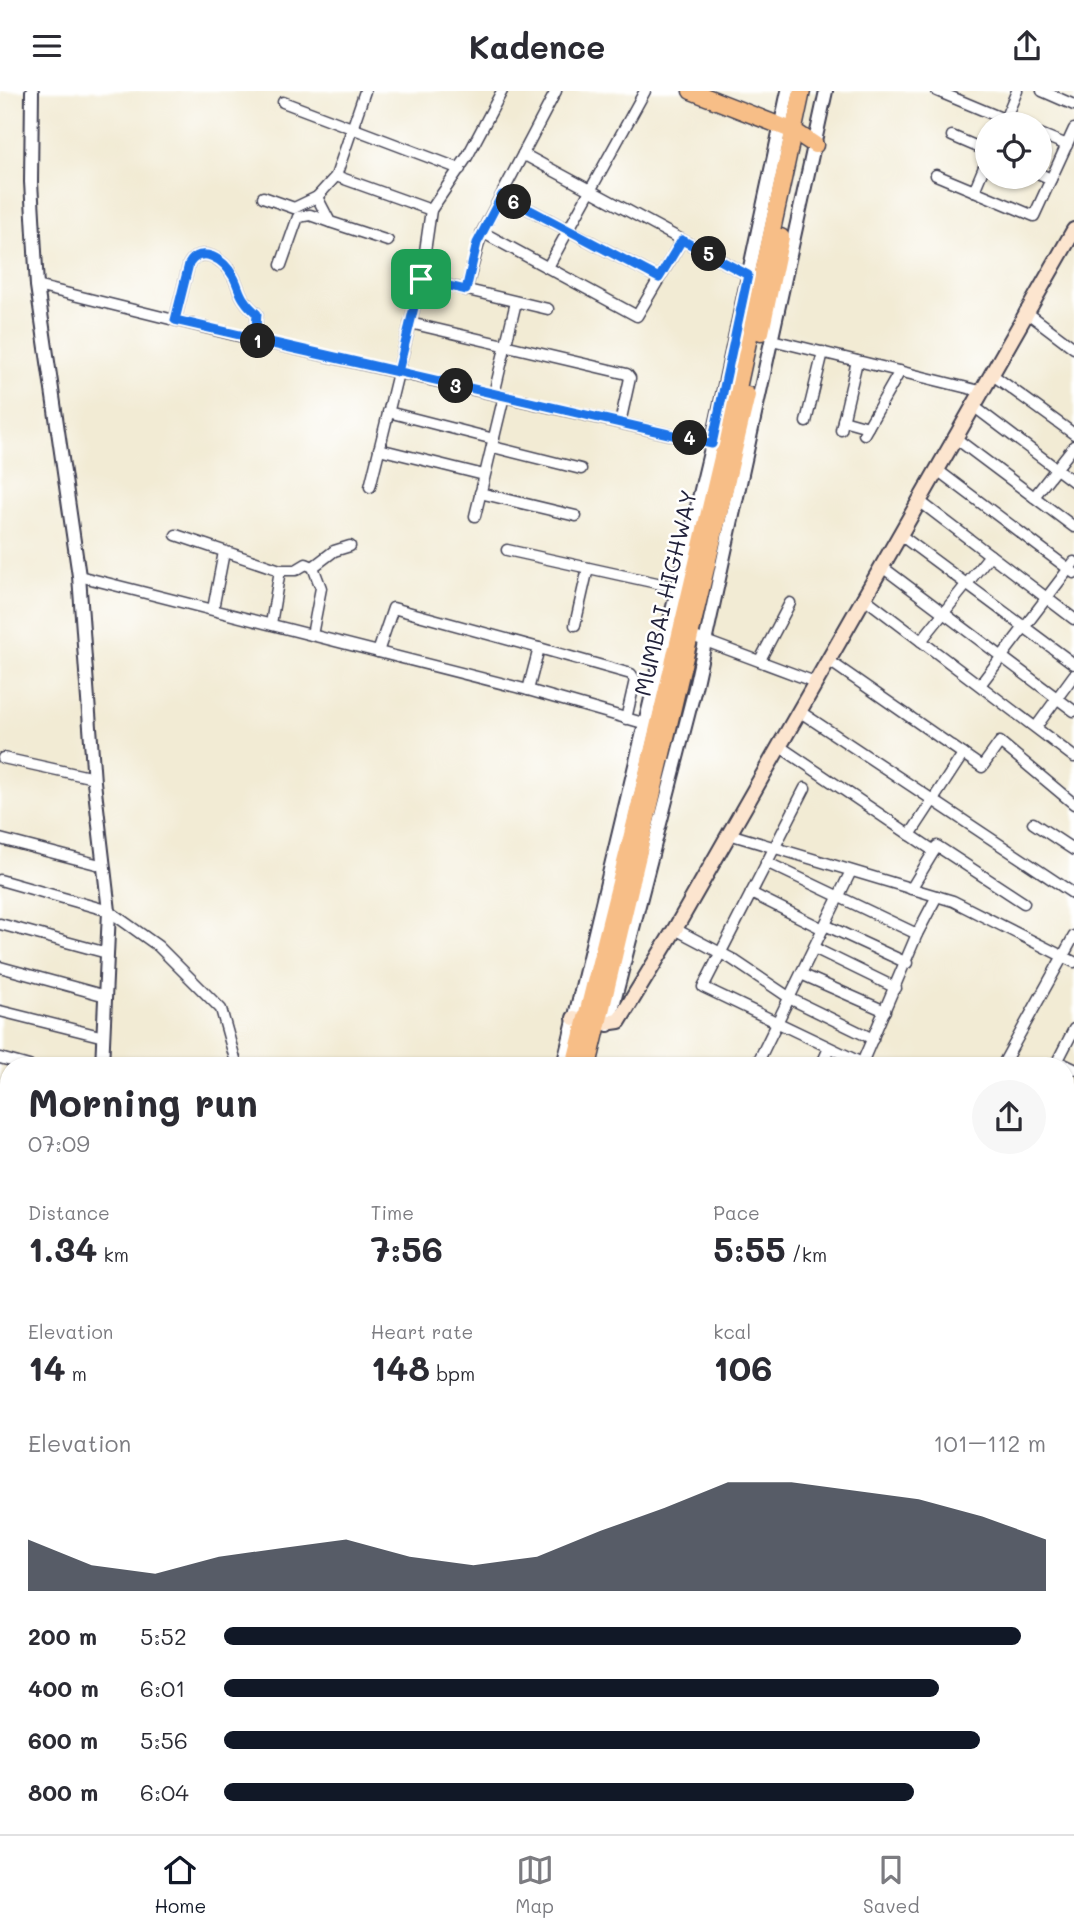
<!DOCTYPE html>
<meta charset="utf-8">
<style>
:root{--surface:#fff;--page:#f7f7f7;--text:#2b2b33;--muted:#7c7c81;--line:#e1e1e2;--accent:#111827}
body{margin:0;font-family:Mali,sans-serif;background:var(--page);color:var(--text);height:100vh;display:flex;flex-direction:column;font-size:26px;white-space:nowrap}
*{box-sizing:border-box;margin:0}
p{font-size:23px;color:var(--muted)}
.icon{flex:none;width:38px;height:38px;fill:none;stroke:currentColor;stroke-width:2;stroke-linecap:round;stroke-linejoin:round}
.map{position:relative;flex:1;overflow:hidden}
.panel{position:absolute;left:0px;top:966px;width:1074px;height:777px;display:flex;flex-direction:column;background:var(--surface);border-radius:28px 28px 0 0;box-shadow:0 2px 5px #0004}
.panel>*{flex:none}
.tools{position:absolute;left:975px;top:21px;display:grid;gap:14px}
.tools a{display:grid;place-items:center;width:77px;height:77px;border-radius:50%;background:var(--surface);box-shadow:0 2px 5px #0004;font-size:35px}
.pin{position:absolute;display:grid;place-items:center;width:60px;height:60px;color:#fff;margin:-30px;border-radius:14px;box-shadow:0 4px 10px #0006}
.km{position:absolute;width:35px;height:35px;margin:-18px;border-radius:50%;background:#222;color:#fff;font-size:19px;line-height:35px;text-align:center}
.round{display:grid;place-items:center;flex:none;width:74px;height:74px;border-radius:37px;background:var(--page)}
.headline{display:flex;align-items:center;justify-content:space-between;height:119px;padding:0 28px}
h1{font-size:38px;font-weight:700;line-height:52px}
.metrics{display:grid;grid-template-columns:repeat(3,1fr);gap:10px;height:119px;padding:7px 28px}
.metrics div{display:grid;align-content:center}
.metrics b{font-size:35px;font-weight:700}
.metrics small{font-size:19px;font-weight:400}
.metrics p{font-size:19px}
.chart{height:196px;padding:14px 28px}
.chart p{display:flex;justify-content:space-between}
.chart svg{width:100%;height:126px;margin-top:7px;fill:var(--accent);opacity:.7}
ul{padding:0 28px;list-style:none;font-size:23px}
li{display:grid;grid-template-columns:112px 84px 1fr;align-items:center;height:52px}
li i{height:18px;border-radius:9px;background:var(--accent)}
header{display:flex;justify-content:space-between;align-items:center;height:91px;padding:0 28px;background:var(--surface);font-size:32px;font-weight:700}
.tab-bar{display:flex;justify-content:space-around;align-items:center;height:98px;border-top:2px solid var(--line);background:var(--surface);font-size:19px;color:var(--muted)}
.tab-bar a{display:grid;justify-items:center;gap:4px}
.tab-bar .on{color:var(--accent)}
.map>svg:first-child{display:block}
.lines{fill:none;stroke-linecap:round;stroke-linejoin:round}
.minor-casing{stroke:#414052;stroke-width:13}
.tertiary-casing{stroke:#414052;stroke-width:16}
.secondary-casing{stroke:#414052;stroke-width:18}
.primary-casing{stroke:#414052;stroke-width:19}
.trunk-casing{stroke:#414052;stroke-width:19}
.minor{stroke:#fff;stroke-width:10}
.tertiary{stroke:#fff;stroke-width:12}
.secondary{stroke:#fce5cf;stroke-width:14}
.primary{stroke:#f7be87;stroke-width:16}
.trunk{stroke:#f7be87;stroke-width:16}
.route-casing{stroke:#fff;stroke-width:14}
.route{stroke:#1a73e8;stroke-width:9}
.labels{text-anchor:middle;stroke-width:5;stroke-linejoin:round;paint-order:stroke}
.street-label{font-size:23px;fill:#22223b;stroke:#fff}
</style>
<header><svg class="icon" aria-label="menu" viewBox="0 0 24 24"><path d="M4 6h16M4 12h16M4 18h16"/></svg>Kadence<svg class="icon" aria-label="share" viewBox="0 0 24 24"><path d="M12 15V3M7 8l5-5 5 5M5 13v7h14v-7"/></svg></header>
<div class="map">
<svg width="1074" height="1743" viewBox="0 0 1074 1743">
<rect width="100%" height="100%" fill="#fff"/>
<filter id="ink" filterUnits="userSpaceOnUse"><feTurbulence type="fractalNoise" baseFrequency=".0143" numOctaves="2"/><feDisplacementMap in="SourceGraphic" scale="14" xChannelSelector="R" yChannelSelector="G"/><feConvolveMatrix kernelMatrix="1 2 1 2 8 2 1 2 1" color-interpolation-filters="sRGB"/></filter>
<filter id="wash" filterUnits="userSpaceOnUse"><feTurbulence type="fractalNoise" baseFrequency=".00686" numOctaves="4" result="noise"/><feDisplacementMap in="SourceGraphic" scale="28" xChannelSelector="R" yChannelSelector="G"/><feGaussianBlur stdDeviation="1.57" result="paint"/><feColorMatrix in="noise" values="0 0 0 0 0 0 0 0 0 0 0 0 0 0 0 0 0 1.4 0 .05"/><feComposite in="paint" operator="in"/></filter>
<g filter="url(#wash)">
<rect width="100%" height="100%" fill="#f2ebd4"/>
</g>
<g filter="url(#ink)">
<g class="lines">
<defs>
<g id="minor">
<path d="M937 0 1016 33"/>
<path d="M1042 0 1074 14"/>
<path d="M283 11 460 78"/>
<path d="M1003 33 1017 0"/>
<path d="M1040 43 1067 54"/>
<path d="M952 45 987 60"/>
<path d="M1040 83 1051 88"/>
<path d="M936 84 1034 125 1074 38"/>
<path d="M336 85 365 0"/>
<path d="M974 100 987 69"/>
<path d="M502 104 659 187"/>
<path d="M263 106 294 117 317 106"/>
<path d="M482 141 637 225 682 149 523 63"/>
<path d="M682 149 748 184"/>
<path d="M388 150 330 131 317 106 336 85 431 119"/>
<path d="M281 174 298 126 310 124 330 131"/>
<path d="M548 176 645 0"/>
<path d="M421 188 548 218"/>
<path d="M37 195 255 249 716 354"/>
<path d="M466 199 482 141 556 0"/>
<path d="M1025 220 1074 257"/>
<path d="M175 229 189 173C201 153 224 169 233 185 238 193 239 203 245 210 248 215 253 219 257 223L255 249"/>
<path d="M410 232 627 283 630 287 620 332"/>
<path d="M772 249 980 300"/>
<path d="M990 282 1074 343"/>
<path d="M494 303 516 211"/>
<path d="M972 314 1074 391"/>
<path d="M388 321 494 348"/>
<path d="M843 329 868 336"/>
<path d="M806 331 823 261"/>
<path d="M841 339 857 270"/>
<path d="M864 343 900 280"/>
<path d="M954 346 1074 436"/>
<path d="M493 356 581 378"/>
<path d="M379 358 484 384"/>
<path d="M936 378 1074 482"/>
<path d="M370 396 421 188 431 119 467 66 502 0"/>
<path d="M480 402 576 425"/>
<path d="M1034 406 1074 355"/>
<path d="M918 409 1074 528"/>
<path d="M475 425 504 305"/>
<path d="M899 443 1074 573"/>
<path d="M176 444 280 479H296L306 473 313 476"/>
<path d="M507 459 684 498"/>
<path d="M881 475 1074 620"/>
<path d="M79 485 528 599 650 634"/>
<path d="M863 506 1074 666"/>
<path d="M213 518 224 461"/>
<path d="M271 533 280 479"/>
<path d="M575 534 588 477"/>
<path d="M312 544 321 497 313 476 334 460 350 455"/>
<path d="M692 545 815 591"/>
<path d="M921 550 990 464"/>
<path d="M378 561 393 517 539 557"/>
<path d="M760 569 790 512"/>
<path d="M828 569 982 676 1000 651 1074 713"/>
<path d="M980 594 1074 471"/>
<path d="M528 599 539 557 631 583 635 589 626 628"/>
<path d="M799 620 1074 803"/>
<path d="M1036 636 1074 584"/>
<path d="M779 655 934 760"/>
<path d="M3 667 94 687"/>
<path d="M805 697 703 896 862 972 917 843 937 805"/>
<path d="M1033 732 1074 759"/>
<path d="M729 743 953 810 1074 871"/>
<path d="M910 744 963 663"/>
<path d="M0 748 104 775"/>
<path d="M766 771 917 843"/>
<path d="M0 789 109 820 158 855 221 918 237 975"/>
<path d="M911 798 937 755 1024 812"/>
<path d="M751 802 823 838"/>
<path d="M0 833 107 862"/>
<path d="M825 834 907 872"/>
<path d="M675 838 732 868 793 909 873 948"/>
<path d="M814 857 896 897"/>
<path d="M0 876 106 905"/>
<path d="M801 883 885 920"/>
<path d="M0 920 104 946"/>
<path d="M0 967 29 975"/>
<path d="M1057 970 1074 978"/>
<path d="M103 971 125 975"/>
<path d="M756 975 851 780"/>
<path d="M821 975 829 957"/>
<path d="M1002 975 1074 845"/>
<path d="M1055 975 1074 938"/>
<path d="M1066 1001 1074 1006"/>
<path d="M1066 1031 1074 1036"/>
<path d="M1066 1059 1074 1063"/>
<path d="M1066 1086 1074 1090"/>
<path d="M0 1108 7 1077"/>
<path d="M1066 1128 1074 1132"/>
<path d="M0 1186 9 1188"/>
<path d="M1066 1215 1074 1202"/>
<path d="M0 1226 9 1229"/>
<path d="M1066 1245 1074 1249"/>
<path d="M1066 1272 1074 1258"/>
<path d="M0 1331 9 1333"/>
<path d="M0 1347 9 1348"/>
<path d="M1066 1379 1074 1383"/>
<path d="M1066 1415 1074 1420"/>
<path d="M1066 1442 1074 1428"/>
<path d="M0 1451 9 1452"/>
<path d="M0 1489 9 1490"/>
<path d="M1066 1497 1074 1482"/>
<path d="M0 1523 9 1524"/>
<path d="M1066 1526 1074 1531"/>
<path d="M0 1557 9 1559"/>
<path d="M0 1592 9 1593"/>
<path d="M0 1628 9 1629"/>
<path d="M0 1662 9 1664"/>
<path d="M0 1697 9 1698"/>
<path d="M1066 1711 1074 1716"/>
<path d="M627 1734 651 1743"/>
<path d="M967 1734 981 1743"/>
<path d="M1027 1734 1042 1743"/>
<path d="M88 1743 89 1734"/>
<path d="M578 1743 580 1734"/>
<path d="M707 1743 712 1734"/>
<path d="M751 1743 756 1734"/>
<path d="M788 1743 793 1734"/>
<path d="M820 1743 825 1734"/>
<path d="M860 1743 865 1734"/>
<path d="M893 1743 898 1734"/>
<path d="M925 1743 931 1734"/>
</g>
<g id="tertiary">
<path d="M32 0 31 91 37 195 79 485 94 691 109 820 102 975"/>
<path d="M608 934 695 597 826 0"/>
<path d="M563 975 712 353 788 0"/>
<path d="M0 1411 9 1377"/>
</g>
<path id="secondary" d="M574 927 598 933 619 930 675 838 1074 139"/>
<path id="primary" d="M691 0 794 40 815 54"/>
<g id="trunk">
<path d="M761 241 781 146"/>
<path d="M574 975 641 708 734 316 802 0"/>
<path d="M588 975 747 304"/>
<path d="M471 1743V1734"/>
<path d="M485 1743V1734"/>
</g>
</defs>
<!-- minor casing -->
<use href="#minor" class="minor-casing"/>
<!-- tertiary casing -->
<use href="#tertiary" class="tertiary-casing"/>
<!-- secondary casing -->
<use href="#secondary" class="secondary-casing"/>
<!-- primary casing -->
<use href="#primary" class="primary-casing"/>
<!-- trunk casing -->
<use href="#trunk" class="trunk-casing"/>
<!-- minor -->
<use href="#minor" class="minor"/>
<!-- tertiary -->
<use href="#tertiary" class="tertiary"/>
<!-- secondary -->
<use href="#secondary" class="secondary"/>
<!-- primary -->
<use href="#primary" class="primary"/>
<!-- trunk -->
<use href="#trunk" class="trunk"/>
</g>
</g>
<g class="lines" filter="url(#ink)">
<defs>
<path id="route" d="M421 188 398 281 255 249 257 223C253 219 248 215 245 210 239 203 238 193 233 185 224 169 201 153 189 173L175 229 712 353 748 184 682 149 659 187 502 104 477 152 466 199 421 188"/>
</defs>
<!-- route casing -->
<use href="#route" class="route-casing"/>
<!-- route -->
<use href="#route" class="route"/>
</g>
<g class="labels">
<!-- street labels -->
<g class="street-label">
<text transform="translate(666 502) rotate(-77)" y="8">MUMBAI HIGHWAY</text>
</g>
</g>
</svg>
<div class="tools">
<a><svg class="icon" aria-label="locate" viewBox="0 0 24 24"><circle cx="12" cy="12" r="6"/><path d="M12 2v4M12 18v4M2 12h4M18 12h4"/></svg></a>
</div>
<div class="pin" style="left:421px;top:188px;background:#1e9e55"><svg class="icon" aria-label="arrive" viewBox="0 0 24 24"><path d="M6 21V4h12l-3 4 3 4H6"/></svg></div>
<b class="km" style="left:258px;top:250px">1</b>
<b class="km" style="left:456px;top:295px">3</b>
<b class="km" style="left:690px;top:347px">4</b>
<b class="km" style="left:709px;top:163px">5</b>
<b class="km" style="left:514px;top:111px">6</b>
<section class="panel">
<div class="headline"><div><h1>Morning run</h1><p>07:09</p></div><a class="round"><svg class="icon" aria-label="share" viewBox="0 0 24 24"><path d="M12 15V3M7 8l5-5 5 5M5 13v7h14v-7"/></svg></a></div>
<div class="metrics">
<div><p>Distance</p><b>1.34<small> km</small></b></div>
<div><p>Time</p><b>7:56</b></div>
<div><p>Pace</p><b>5:55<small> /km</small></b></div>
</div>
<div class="metrics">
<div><p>Elevation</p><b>14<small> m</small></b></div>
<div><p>Heart rate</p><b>148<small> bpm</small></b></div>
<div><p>kcal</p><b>106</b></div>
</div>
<div class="chart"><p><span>Elevation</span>101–112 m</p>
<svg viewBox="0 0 160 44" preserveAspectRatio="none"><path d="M0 44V26L10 35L20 38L30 32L40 29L50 26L60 32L70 35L80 32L90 23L100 15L110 6L120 6L130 9L140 12L150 18L160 26V44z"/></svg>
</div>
<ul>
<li><b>200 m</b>5:52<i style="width:97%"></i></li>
<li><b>400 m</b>6:01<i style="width:87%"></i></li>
<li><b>600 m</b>5:56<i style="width:92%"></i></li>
<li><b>800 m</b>6:04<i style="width:84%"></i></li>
</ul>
</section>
</div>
<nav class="tab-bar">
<a class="on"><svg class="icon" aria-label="home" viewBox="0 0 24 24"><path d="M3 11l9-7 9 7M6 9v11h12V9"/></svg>Home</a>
<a><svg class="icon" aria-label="map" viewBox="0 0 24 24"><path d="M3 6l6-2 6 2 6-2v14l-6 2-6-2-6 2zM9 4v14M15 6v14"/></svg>Map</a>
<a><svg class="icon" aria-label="saved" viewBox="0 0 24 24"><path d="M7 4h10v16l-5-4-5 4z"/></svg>Saved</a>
</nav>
